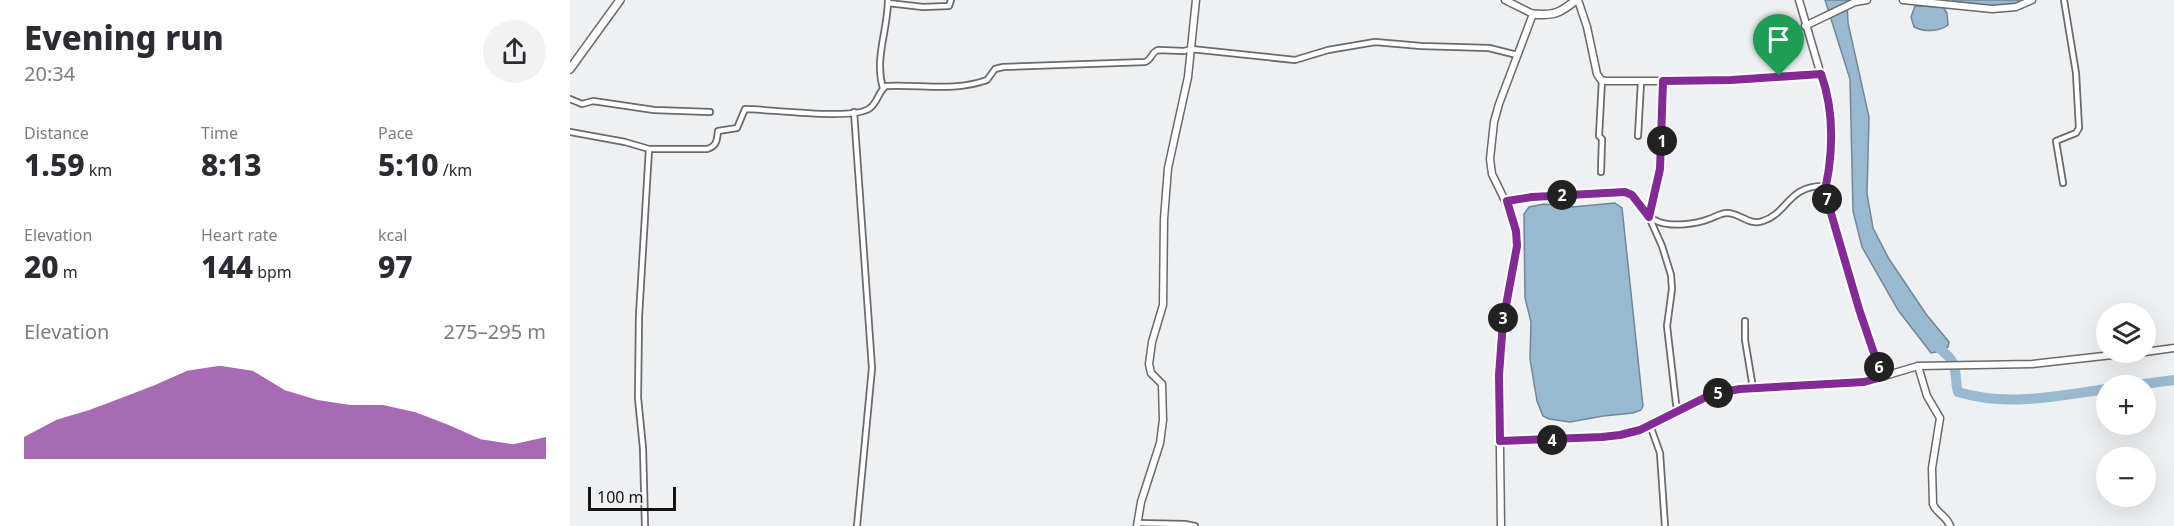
<!DOCTYPE html>
<meta charset="utf-8">
<style>
:root{--surface:#fff;--page:#f2f2f3;--text:#2b2b33;--muted:#7c7c81;--accent:#842a96}
body{margin:0;font-family:"Noto Sans",sans-serif;background:var(--page);color:var(--text);height:100vh;display:flex;flex-direction:column;font-size:22px;white-space:nowrap}
*{box-sizing:border-box;margin:0}
p{font-size:20px;color:var(--muted)}
.icon{flex:none;width:33px;height:33px;fill:none;stroke:currentColor;stroke-width:2;stroke-linecap:round;stroke-linejoin:round}
.map{position:relative;flex:1;overflow:hidden}
.side{display:flex;flex-direction:column;background:var(--surface);width:570px}
.side>*{flex:none}
.controls{position:absolute;left:1526px;top:303px;display:grid;gap:12px}
.controls a{display:grid;place-items:center;width:60px;height:60px;border-radius:50%;background:var(--surface);box-shadow:0 6px 24px #0002;font-size:30px}
.scale{position:absolute;left:18px;bottom:15px;width:88px;box-sizing:border-box;padding-left:6px;border:3px solid #131314;border-top:0;font-size:16px;line-height:21px;white-space:nowrap;color:#131314;-webkit-text-stroke:4px #eef0f2;paint-order:stroke}
.pin{position:absolute;display:grid;place-items:center;width:51px;height:51px;color:#fff;margin:-62px -26px;border-radius:50% 50% 50% 0;rotate:-45deg;box-shadow:0 0 6px #0007}
.pin .icon{rotate:45deg}
.km{position:absolute;width:30px;height:30px;margin:-15px;border-radius:50%;background:#222;color:#fff;font-size:16px;line-height:30px;text-align:center}
.round{display:grid;place-items:center;flex:none;width:63px;height:63px;border-radius:32px;background:var(--page)}
.headline{display:flex;align-items:center;justify-content:space-between;height:102px;padding:0 24px}
h1{font-size:33px;font-weight:800;line-height:45px}
.metrics{display:grid;grid-template-columns:repeat(3,1fr);gap:9px;height:102px;padding:6px 24px}
.metrics div{display:grid;align-content:center}
.metrics b{font-size:30px;font-weight:800}
.metrics small{font-size:16px;font-weight:400}
.metrics p{font-size:16px}
.chart{height:168px;padding:12px 24px}
.chart p{display:flex;justify-content:space-between}
.chart svg{width:100%;height:108px;margin-top:6px;fill:var(--accent);opacity:.7}
main{display:flex;flex:1;min-height:0}
.map>svg:first-child{display:block}
.water{fill:#99b9d1;stroke:#718798;stroke-width:1.5}
.lines{fill:none;stroke-linecap:round;stroke-linejoin:round}
.river{stroke:#99b9d1;stroke-width:10}
.minor-casing{stroke:#686a6b;stroke-width:8}
.tertiary-casing{stroke:#686a6b;stroke-width:9}
.secondary-casing{stroke:#686a6b;stroke-width:10}
.minor{stroke:#fff;stroke-width:4.5}
.tertiary{stroke:#fff;stroke-width:6}
.secondary{stroke:#fff;stroke-width:7}
.route-casing{stroke:#fff;stroke-width:12}
.route{stroke:#842a96;stroke-width:8}
</style>
<main>
<section class="side">
<div class="headline"><div><h1>Evening run</h1><p>20:34</p></div><a class="round"><svg class="icon" aria-label="share" viewBox="0 0 24 24"><path d="M12 15V3M7 8l5-5 5 5M5 13v7h14v-7"/></svg></a></div>
<div class="metrics">
<div><p>Distance</p><b>1.59<small> km</small></b></div>
<div><p>Time</p><b>8:13</b></div>
<div><p>Pace</p><b>5:10<small> /km</small></b></div>
</div>
<div class="metrics">
<div><p>Elevation</p><b>20<small> m</small></b></div>
<div><p>Heart rate</p><b>144<small> bpm</small></b></div>
<div><p>kcal</p><b>97</b></div>
</div>
<div class="chart"><p><span>Elevation</span>275–295 m</p>
<svg viewBox="0 0 160 44" preserveAspectRatio="none"><path d="M0 44V35L10 28L20 24L30 19L40 14L50 8L60 6L70 8L80 16L90 20L100 22L110 22L120 25L130 30L140 36L150 38L160 35V44z"/></svg>
</div>
</section>
<div class="map">
<svg width="1604" height="526" viewBox="0 0 1604 526">
<rect width="100%" height="100%" fill="#eef0f2"/>
<!-- water -->
<g class="water">
<path d="M1255 0H1277L1278 23 1299 117 1297 194 1303 228 1319 259 1356 314 1379 342 1378 347 1371 351 1361 353 1328 310 1292 247 1283 211 1280 79Z"/>
<path d="M1383 0H1449V1L1445 6H1420L1384 3Z"/>
<path d="M1345 6 1373 7 1377 13 1378 25C1369 32 1354 32 1344 27L1341 17Z"/>
<path d="M1045 203 1052 208 1073 406 1071 410 1063 413 1033 416 1000 422 979 419 973 416 967 401 960 359 961 322 955 298 954 214 959 207 974 204 1002 207Z"/>
</g>
<g class="lines">
<!-- river -->
<g class="river">
<path d="M1363 341C1369 350 1380 355 1383 363 1387 371 1385 383 1388 392 1437 407 1487 396 1536 389"/>
<path d="M1559 386 1604 380"/>
</g>
<defs>
<g id="minor">
<path d="M318 3 353 7 379 6 381 0"/>
<path d="M1093 81 1090 169 1079 217 1092 246 1101 275 1102 289 1097 326 1107 412"/>
<path d="M313 88C304 58 318 30 318 0"/>
<path d="M0 99 12 104 23 101 84 110 140 112"/>
<path d="M284 112 302 368 287 526"/>
<path d="M0 132 55 142 79 149H137C147 146 147 140 148 131L167 128 175 109C199 109 284 121 300 108 308 102 308 92 316 86 350 84 384 92 417 80L425 69 433 67 575 62C582 60 581 52 588 50L614 51 621 49 725 60 758 50 805 42 851 46 919 48 947 55"/>
<path d="M1068 136 1071 82"/>
<path d="M1031 172 1032 139 1029 136 1032 80"/>
<path d="M1493 183 1486 141 1506 133 1509 128 1506 73 1494 0"/>
<path d="M937 201 962 197 1055 192C1071 196 1073 217 1089 222 1103 227 1126 224 1139 219 1145 217 1151 213 1157 213 1170 213 1179 226 1193 221 1218 213 1218 185 1255 186"/>
<path d="M1175 321V340L1183 388"/>
<path d="M1080 425 1090 453 1095 526"/>
<path d="M567 523 615 524 625 526"/>
<path d="M75 526 73 448 68 398 69 316 79 149"/>
</g>
<g id="tertiary">
<path d="M1008 0 1017 27 1027 74 1031 80 1036 81H1134L1251 74"/>
<path d="M1229 0 1260 106 1261 140 1259 169 1255 190 1256 197 1289 309 1312 377"/>
<path d="M1333 0 1422 9 1446 7 1462 0"/>
<path d="M1235 26 1285 2 1297 0"/>
<path d="M1575 352 1604 348"/>
<path d="M1348 366 1357 396 1370 418 1362 468 1363 504C1366 513 1377 516 1380 526"/>
<path d="M930 441 1032 437 1050 435 1070 431 1142 394 1170 389 1294 382 1348 366 1462 364 1569 352"/>
<path d="M567 526 571 502 590 443 593 420 592 384 581 373 579 364 582 342 593 305 594 219 598 168 618 77 626 0"/>
<path d="M931 526 929 375 933 322 947 246 943 217 922 174 920 159 924 122 929 104 963 14 935 0"/>
</g>
<g id="secondary">
<path d="M963 14C984 16 990 13 1006 0"/>
<path d="M0 69 50 0"/>
</g>
</defs>
<!-- minor casing -->
<use href="#minor" class="minor-casing"/>
<!-- tertiary casing -->
<use href="#tertiary" class="tertiary-casing"/>
<!-- secondary casing -->
<use href="#secondary" class="secondary-casing"/>
<!-- minor -->
<use href="#minor" class="minor"/>
<!-- tertiary -->
<use href="#tertiary" class="tertiary"/>
<!-- secondary -->
<use href="#secondary" class="secondary"/>
</g>
<g class="lines">
<defs>
<path id="route" d="M1251 74C1262 104 1263 137 1259 168 1258 178 1254 187 1256 196L1289 309 1312 377 1294 382 1170 389 1142 394 1070 430 1050 435 1032 437 930 441 929 375 933 322 947 246 946 231 937 201 962 197 1055 192 1062 195 1079 217 1090 169 1093 81 1161 80Z"/>
</defs>
<!-- route casing -->
<use href="#route" class="route-casing"/>
<!-- route -->
<use href="#route" class="route"/>
</g>
</svg>
<div class="controls">
<a><svg class="icon" aria-label="layers" viewBox="0 0 24 24"><path d="M12 4l9 5-9 5-9-5zM3 14l9 5 9-5"/></svg></a>
<a>+</a>
<a>−</a>
</div>
<div class="scale">100 m</div>
<div class="pin" style="left:1209px;top:76px;background:#1e9e55"><svg class="icon" aria-label="arrive" viewBox="0 0 24 24"><path d="M6 21V4h12l-3 4 3 4H6"/></svg></div>
<b class="km" style="left:1092px;top:141px">1</b>
<b class="km" style="left:992px;top:195px">2</b>
<b class="km" style="left:933px;top:318px">3</b>
<b class="km" style="left:982px;top:440px">4</b>
<b class="km" style="left:1148px;top:393px">5</b>
<b class="km" style="left:1309px;top:367px">6</b>
<b class="km" style="left:1257px;top:199px">7</b>
</div>
</main>
